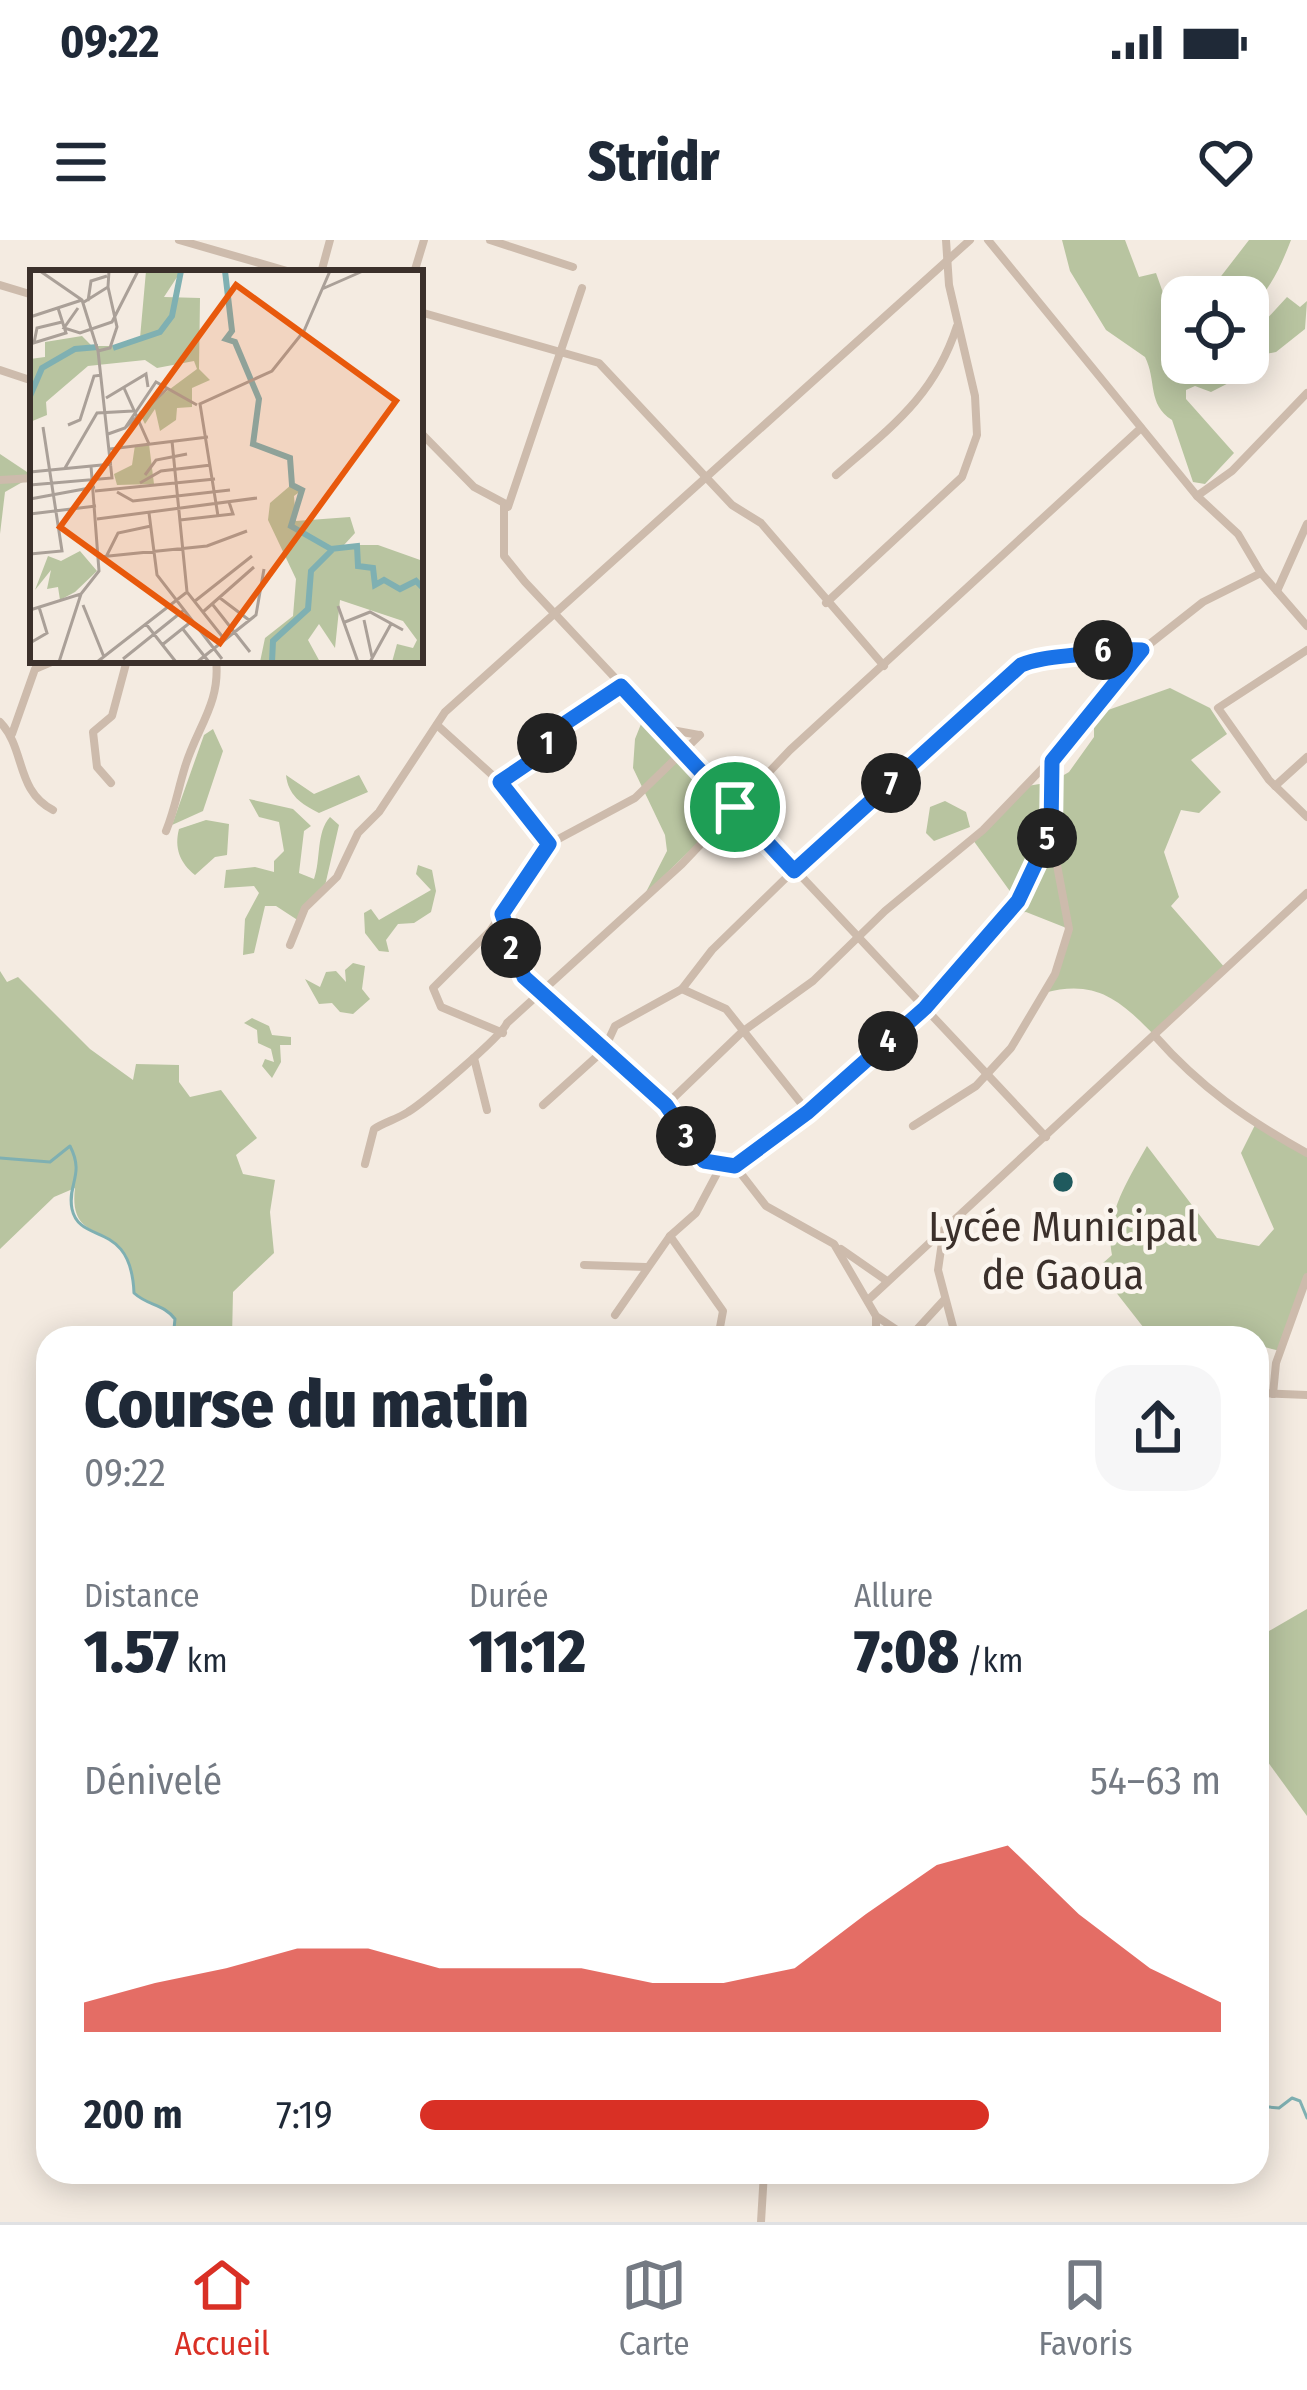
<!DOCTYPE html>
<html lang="fr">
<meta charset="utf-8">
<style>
:root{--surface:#fff;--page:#f6f6f7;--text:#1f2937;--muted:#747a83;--line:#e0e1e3;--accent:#d93025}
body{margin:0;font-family:"Fira Sans Condensed",sans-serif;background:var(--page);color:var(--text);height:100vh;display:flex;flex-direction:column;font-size:45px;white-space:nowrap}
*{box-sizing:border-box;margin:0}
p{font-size:39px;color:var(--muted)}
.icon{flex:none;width:66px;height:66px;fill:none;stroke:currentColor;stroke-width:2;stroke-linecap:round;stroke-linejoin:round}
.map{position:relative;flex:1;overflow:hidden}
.drawer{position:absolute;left:36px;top:1086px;width:1233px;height:858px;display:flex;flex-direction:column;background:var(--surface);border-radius:36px;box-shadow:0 6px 30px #0003}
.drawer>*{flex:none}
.controls{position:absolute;left:1161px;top:36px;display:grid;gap:24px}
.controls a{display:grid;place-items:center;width:108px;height:108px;border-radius:24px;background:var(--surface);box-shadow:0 6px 30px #0003;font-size:60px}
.pin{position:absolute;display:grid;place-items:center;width:102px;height:102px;color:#fff;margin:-51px;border:6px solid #fff;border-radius:50%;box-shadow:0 3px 12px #0007}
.km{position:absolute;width:60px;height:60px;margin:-30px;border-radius:50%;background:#222;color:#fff;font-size:33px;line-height:60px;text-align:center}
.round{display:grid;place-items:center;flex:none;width:126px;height:126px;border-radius:36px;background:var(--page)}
.overview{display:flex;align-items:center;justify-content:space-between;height:204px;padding:0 48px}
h1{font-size:66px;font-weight:800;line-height:90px}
.metrics{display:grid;grid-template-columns:repeat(3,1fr);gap:18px;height:204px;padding:12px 48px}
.metrics div{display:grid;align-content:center}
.metrics b{font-size:60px;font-weight:800}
.metrics small{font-size:33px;font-weight:400}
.metrics p{font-size:33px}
.chart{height:336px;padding:24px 48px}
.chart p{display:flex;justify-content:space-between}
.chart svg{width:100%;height:216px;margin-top:12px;fill:var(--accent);opacity:.7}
ul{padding:0 48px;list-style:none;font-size:39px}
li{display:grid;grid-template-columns:192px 144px 1fr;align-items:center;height:90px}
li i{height:30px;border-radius:15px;background:var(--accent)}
.status{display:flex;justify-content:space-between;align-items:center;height:84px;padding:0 60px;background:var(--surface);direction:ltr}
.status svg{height:33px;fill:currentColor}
header{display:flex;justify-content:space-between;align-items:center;height:156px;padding:0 48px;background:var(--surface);font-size:54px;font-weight:800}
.tabs{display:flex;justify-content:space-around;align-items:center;height:168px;border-top:3px solid var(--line);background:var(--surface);font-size:33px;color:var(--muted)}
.tabs a{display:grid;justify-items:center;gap:6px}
.tabs .selected{color:var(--accent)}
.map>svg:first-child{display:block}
.green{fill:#b8c4a0}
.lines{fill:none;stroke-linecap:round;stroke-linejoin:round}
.stream{stroke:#7fb0b2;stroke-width:3}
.minor{stroke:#cdbbac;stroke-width:8}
.route-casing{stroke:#fff;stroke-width:24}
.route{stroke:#1a73e8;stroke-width:15}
.poi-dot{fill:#1f5a5e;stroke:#fbf5ee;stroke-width:4.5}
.labels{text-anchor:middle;stroke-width:9;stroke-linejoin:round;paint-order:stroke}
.poi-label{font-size:42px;fill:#3b302b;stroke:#fbf5ee}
.inset-river{fill:none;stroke:#7fb0b2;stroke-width:6}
.inset-road{fill:none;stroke:#aaa098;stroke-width:3}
.view{fill:#e8590c;fill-opacity:0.15;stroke:#e8590c;stroke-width:6}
.inset-edge{fill:none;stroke:#3b302b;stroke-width:6}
</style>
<div class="status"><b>09:22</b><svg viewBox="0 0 49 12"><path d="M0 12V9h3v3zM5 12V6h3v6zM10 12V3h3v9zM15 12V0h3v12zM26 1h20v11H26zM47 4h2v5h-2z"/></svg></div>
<header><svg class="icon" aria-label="menu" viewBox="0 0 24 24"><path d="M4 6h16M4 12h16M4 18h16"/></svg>Stridr<svg class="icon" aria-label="heart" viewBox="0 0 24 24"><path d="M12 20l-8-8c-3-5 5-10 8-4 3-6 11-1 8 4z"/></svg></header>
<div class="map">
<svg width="1307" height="1982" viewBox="0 0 1307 1982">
<rect width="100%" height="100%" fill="#f4ebe1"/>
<!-- green -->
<g class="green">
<path d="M1062 0H1125L1139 37 1156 33 1171 75 1182 70V123H1248L1251 96 1287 57 1300 67 1307 61 1305 89 1276 112 1250 117 1256 129 1211 152 1195 146 1186 150V159L1234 213 1205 244 1193 242 1172 180C1147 164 1157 141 1145 117L1106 90 1070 31Z"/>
<path d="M1249 0H1291C1280 28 1271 49 1248 70V57H1205Z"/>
<path d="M0 214 33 236 5 252 0 294Z"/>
<path d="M1170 448 1210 468 1227 494 1191 520 1221 552 1199 573 1181 570 1164 612 1179 657 1171 666 1226 729 1155 796C1120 760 1096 739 1044 753L1069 689 1026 672 1007 674 1017 661 973 600 1027 546 1052 542 1069 532 1094 497V475Z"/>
<path d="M647 469 735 567 645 654 667 611 665 595 633 528 635 499Z"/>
<path d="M213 489 223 511 203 571 172 585 204 495Z"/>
<path d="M286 535 314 554 359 535 368 552 319 573C301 564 288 555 286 535Z"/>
<path d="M249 559 293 569 311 586 304 591 299 633 314 639C321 620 316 592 330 577L339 585 324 650 299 681 276 666H265L254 713 243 715 245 679 259 653 254 646 224 648 226 630 255 627 274 632V621L284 611 279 582 259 577Z"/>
<path d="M945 561 966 572 970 587 934 601 926 593 930 567Z"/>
<path d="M206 580 229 584 227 615 215 617 195 635C180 623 174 608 179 589Z"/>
<path d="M418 625 432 630 436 651 431 672 414 683 398 684 386 700 389 712 379 711 365 693 364 673 371 669 379 680 431 650 416 634Z"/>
<path d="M353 723 365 726 362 749 370 759 353 774 340 772 332 763 319 764 305 739 320 747 326 732 336 731 346 742 345 730Z"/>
<path d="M0 731 7 742 18 737 90 809 133 840 136 824 179 825V842L190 857 221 850 257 898 236 915 243 934 275 940 270 972 274 1013 233 1052 232 1098H173L175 1079C164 1064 148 1066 134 1053 130 970 67 1014 75 948L54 957 0 1009Z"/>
<path d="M252 778 269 786 272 795 291 797V805H280L281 822 272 838 262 826 265 819 274 822 271 809 258 803 257 790 244 783Z"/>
<path d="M1255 885 1307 913V1037L1280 1111 1257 1105V1098H1141L1147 1092 1115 1051 1103 1023 1112 1015C1104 976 1128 940 1147 906L1217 998 1259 1006 1274 989 1241 913Z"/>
<path d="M1307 1369V1576L1257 1507V1398Z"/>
</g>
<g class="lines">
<!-- stream -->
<g class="stream">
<path d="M0 918 50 922 70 906C85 935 67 944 72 969 80 1006 131 979 134 1053 148 1066 164 1064 175 1079L173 1098"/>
<path d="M1257 1803V1825"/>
<path d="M1257 1866 1279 1868 1292 1858 1300 1861 1307 1878"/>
</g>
<!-- minor -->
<g class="minor">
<path d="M179 0 294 33"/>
<path d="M490 0 573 27"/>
<path d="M988 0 1197 256 1238 294 1261 333 1307 386"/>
<path d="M321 33 330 0"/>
<path d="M414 33 424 0"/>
<path d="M0 45 33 55"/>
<path d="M420 72 599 123 732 265 761 283 884 426"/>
<path d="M0 130 33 141"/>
<path d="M420 192 474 247 504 263V316L525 342 1046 897"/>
<path d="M836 235C891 187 934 157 957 86"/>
<path d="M0 240 33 238"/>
<path d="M1197 256 1232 231 1307 153"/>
<path d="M508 267 582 48"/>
<path d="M1277 351 1307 284"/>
<path d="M826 363 962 237 977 195 975 156 949 45 946 0"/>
<path d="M1307 410 1218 468 1269 540 1307 577"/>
<path d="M0 482C26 509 15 550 53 570"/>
<path d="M437 485 500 542 549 604"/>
<path d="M666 489 699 495"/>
<path d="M12 494 35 429 56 420"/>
<path d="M500 542 531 521 567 482 621 446"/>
<path d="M111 543 97 527 93 492 112 476 127 420"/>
<path d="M1275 546 1307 517"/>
<path d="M166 591C175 569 178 549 185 527 196 489 221 463 216 420"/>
<path d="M502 674 524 737 666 865 703 921 735 926C839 850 1008 719 1049 594 1056 573 1052 543 1052 521"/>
<path d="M290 705 305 668 337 637 358 593 379 572 445 472 970 0"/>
<path d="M682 749 726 769 808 872"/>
<path d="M503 793 441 767 433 748 490 691 549 604 635 558 700 495"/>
<path d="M1155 796C1200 847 1247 880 1307 913"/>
<path d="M474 818 487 870"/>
<path d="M543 865 604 810 615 786 682 749 712 710 793 631 1021 425C1042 417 1061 423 1081 418 1103 412 1117 409 1140 410"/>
<path d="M666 865 742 792 813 741 885 671 983 590 1094 475 1142 410 1203 362 1261 333"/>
<path d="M913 886 976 846 1011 808 1055 734 1069 689 1051 593"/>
<path d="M365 924 374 889C385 882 397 879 408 872 423 863 503 795 507 783L682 624 790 510 1141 188"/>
<path d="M735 926 766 966 834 1004 876 1076 909 1098"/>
<path d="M943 995 938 1030 956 1098"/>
<path d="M670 996 723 1071 718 1098"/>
<path d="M841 1009 887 1041"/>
<path d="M584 1025 646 1027"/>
<path d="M868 1060 1307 653"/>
<path d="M615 1075 670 996 696 973 722 924"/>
<path d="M876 1098V1078"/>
<path d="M909 1098 944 1060"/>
<path d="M1257 1153 1307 1155"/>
<path d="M1273 1154 1276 1123 1307 1037"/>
<path d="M761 1982 764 1932"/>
</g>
</g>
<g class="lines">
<defs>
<path id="route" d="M1107 409 1142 410 1052 521 1051 591 1018 661 925 768 808 872 735 926 704 921 666 865 524 737 502 674 549 604 500 542 531 521 567 482 621 446 794 631 1021 425C1048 414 1078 418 1107 409Z"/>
</defs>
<!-- route casing -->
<use href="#route" class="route-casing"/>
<!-- route -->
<use href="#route" class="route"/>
</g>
<!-- markers -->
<circle class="poi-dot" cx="1063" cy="942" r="12"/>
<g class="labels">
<!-- poi labels -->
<g class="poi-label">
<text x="1063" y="1001">Lycée Municipal<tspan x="1063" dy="48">de Gaoua</tspan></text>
</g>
</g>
<!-- overview -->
<g transform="translate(30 30)">
<rect width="393" height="393" fill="#f4ebe1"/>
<path d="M116 1H151L134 27 170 28 169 99 180 110 162 118V137L147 138 146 150 130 161 125 139 115 154 109 142 167 99 164 91 127 98 115 90 58 96 16 132 17 145 0 152V89L15 87V72L52 66 62 76H95L110 68ZM119 174 124 214 87 215 84 204 102 195 105 175ZM261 215 272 220 264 226 266 251 320 247 325 263 314 275H348L393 291V392H362L367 374 383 378 387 370 373 351 310 330 305 378 289 354 278 370 290 392H230L235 368 263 346 266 309 238 250 240 233ZM50 281 67 301 45 322 30 330 28 317 17 319 21 300 5 320 18 286 31 291Z" fill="#b8c4a0"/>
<path class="inset-river" d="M195 1 202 61 196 69 205 72 229 129 223 174 260 188 262 215 272 220 261 256 301 279 327 276 328 296 343 298 345 315 354 310 370 319 386 311 393 318M83 78 130 62 142 46 151 1M0 126 12 98 45 79 68 77M242 392 243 371 278 339 281 301 303 279"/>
<path class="inset-road" d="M10 1 52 30 68 81M292 19 333 1M58 31 61 11 77 6M54 32 78 17 79 1M48 38 34 58 50 63 82 52 108 1M0 47 52 30M4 73 7 58 32 52M0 74 36 63 28 38M94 118 119 174M76 128 116 104 118 117M38 155 50 150 64 106 72 105M96 157 137 119M78 164 95 158 126 112 167 135M142 171 157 322 195 370M80 179 178 167M35 198 67 143 103 141M0 202 82 194M115 205 126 190 157 184M110 213 131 201 181 195M0 215 82 208 68 81 80 78 87 57 78 17M65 221 185 209M87 222 103 231 200 220M0 229 65 217M119 243 127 305 192 389M0 244 66 236M188 246 170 134 242 101 274 61 300 1M67 249 227 228M150 250 203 244 199 232M0 284 32 281 13 157M69 287 177 276 217 261M75 289 88 263 121 256M190 328 219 350M165 331 222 286M53 335 74 387M183 335 220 382M308 336 328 392M0 340 51 324 69 301 61 196M174 341 224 297M334 350 342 387M315 352 340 342 373 360M116 354 146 392M152 358 179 392M0 373 17 363 9 337M132 375 162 351M93 389 154 340M29 392 51 324M67 392 157 322M167 392 226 345 234 299M340 392 361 354"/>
<path class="view" d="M206 15 366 131 190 373 30 257Z"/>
<rect width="393" height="393" class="inset-edge"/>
</g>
</svg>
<div class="controls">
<a><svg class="icon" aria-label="locate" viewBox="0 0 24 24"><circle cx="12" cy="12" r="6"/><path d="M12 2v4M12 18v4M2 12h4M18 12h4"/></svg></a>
</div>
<div class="pin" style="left:735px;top:567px;background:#1e9e55"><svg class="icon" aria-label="arrive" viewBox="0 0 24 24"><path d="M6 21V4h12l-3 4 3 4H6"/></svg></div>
<b class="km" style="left:547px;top:503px">1</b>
<b class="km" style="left:511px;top:708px">2</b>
<b class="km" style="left:686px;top:896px">3</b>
<b class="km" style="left:888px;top:801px">4</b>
<b class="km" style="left:1047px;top:598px">5</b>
<b class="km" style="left:1103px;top:410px">6</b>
<b class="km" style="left:891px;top:543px">7</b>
<section class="drawer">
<div class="overview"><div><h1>Course du matin</h1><p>09:22</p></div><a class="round"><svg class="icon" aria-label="share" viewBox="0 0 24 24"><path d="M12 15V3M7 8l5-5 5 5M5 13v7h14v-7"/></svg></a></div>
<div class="metrics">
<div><p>Distance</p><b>1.57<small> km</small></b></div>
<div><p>Durée</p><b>11:12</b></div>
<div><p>Allure</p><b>7:08<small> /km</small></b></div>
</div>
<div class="chart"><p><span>Dénivelé</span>54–63 m</p>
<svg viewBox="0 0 160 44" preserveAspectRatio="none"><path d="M0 44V38L10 34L20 31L30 27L40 27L50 31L60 31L70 31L80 34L90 34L100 31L110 20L120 10L130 6L140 20L150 31L160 38V44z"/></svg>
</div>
<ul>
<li><b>200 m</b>7:19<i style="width:71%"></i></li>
</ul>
</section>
</div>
<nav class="tabs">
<a class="selected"><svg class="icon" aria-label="home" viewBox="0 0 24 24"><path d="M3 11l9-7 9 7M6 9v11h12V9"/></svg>Accueil</a>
<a><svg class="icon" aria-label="map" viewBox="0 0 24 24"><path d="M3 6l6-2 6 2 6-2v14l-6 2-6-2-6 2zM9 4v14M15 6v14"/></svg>Carte</a>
<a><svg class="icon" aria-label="saved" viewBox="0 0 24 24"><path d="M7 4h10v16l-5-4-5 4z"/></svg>Favoris</a>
</nav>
